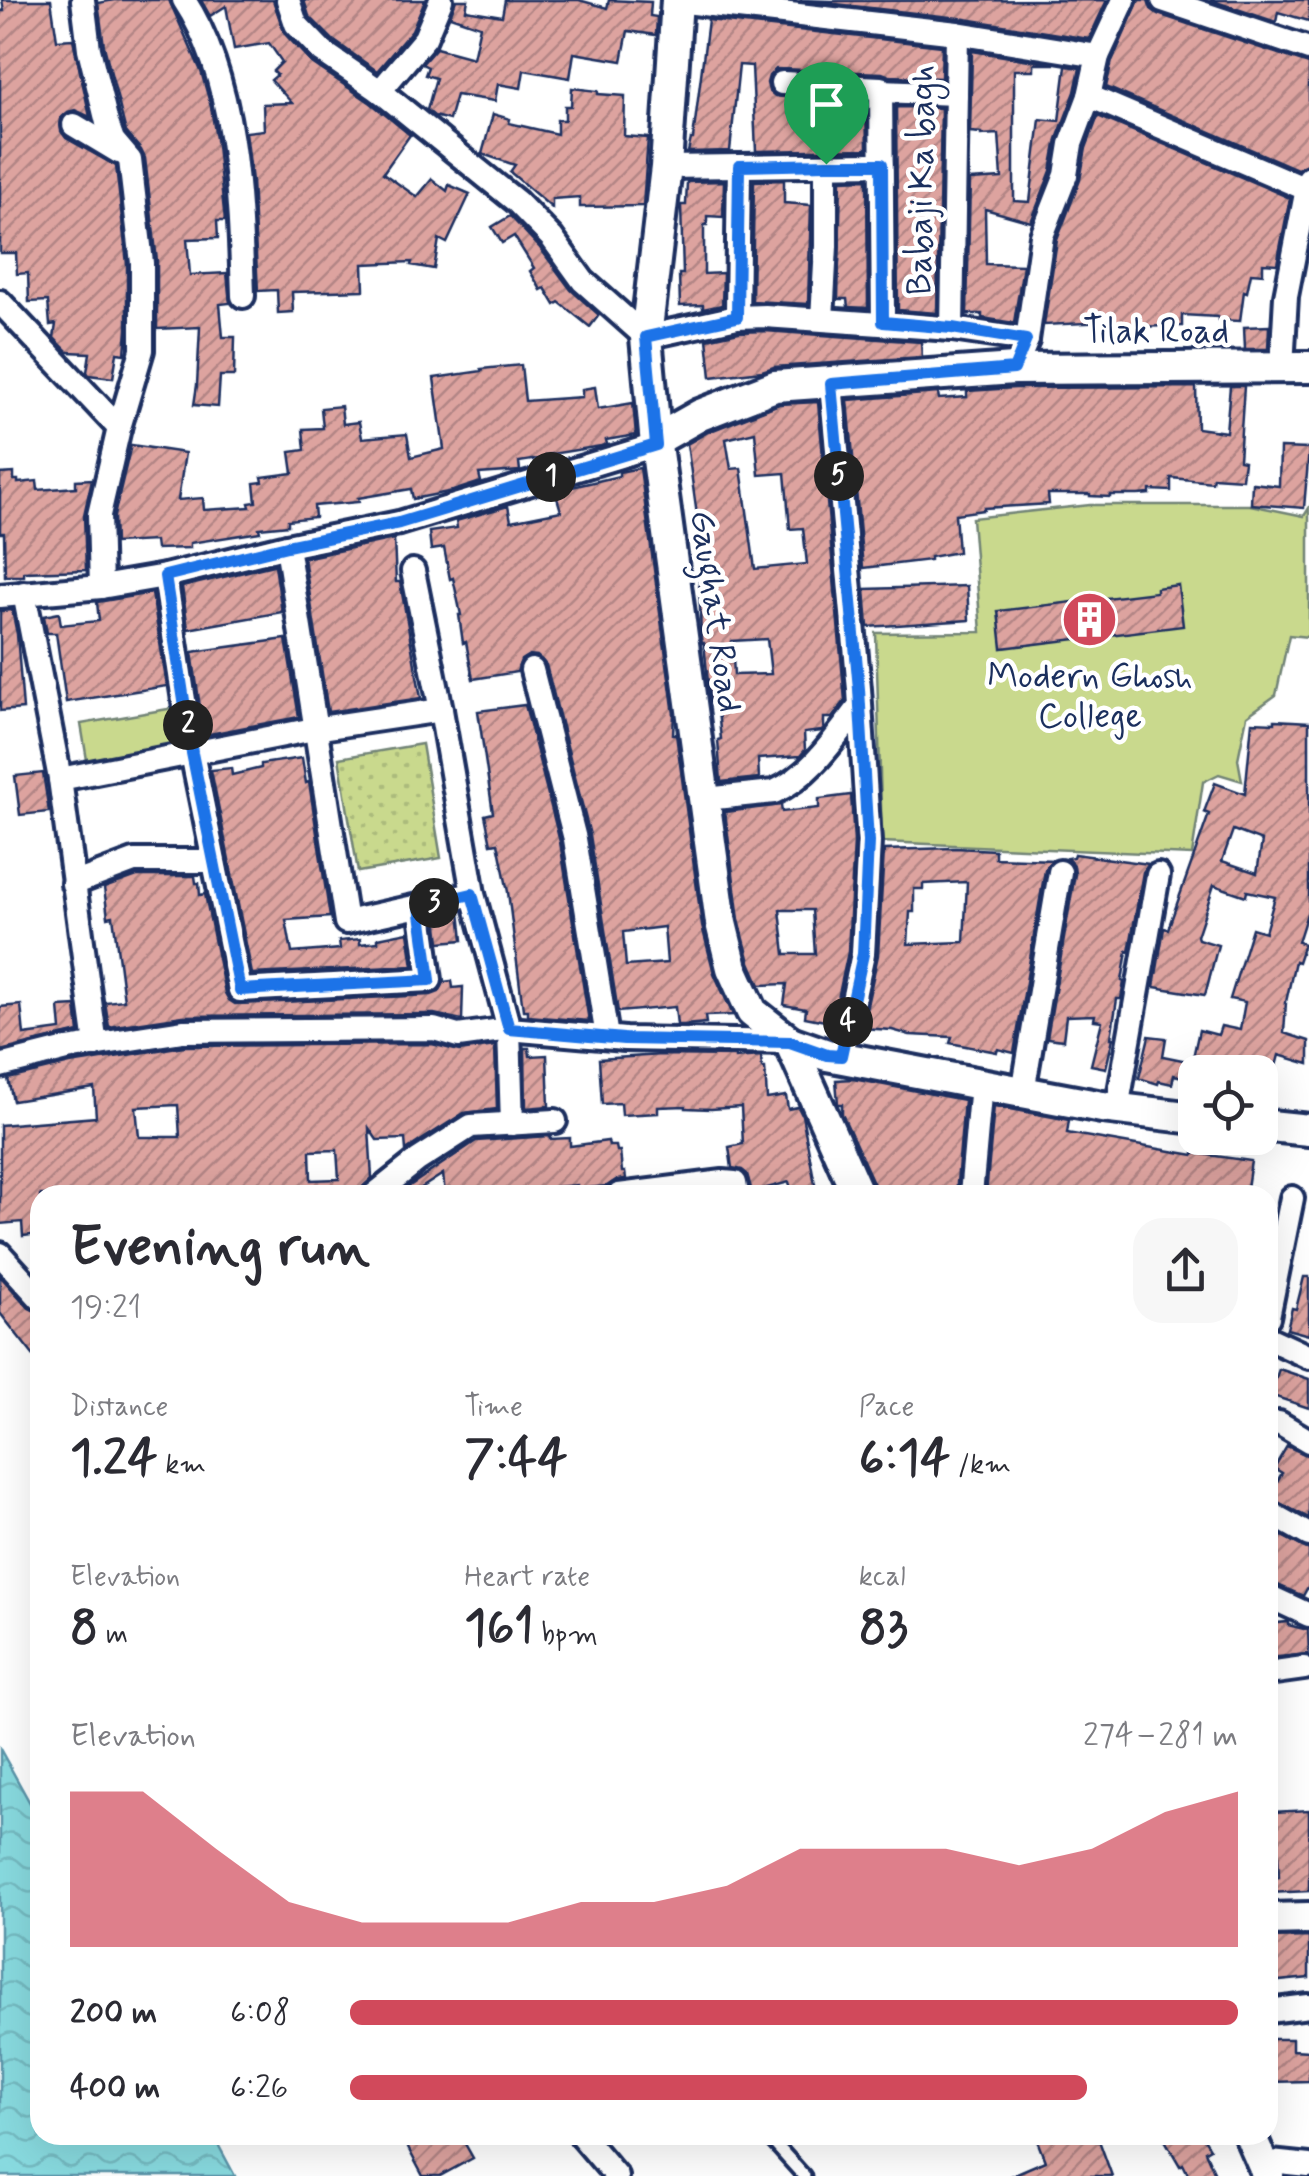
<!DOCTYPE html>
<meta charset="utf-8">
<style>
:root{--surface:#fff;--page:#f7f7f7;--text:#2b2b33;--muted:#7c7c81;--accent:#d1495b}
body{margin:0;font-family:Mynerve,sans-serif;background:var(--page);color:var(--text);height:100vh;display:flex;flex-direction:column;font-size:38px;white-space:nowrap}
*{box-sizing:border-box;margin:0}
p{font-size:32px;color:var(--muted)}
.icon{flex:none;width:55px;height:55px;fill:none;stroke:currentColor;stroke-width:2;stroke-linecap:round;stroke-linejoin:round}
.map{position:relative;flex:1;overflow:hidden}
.drawer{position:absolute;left:30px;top:1185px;width:1248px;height:960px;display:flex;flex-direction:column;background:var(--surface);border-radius:30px;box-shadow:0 10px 40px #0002}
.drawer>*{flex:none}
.buttons{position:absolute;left:1178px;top:1055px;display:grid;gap:20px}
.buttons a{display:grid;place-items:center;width:100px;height:100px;border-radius:20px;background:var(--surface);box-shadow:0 10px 40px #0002;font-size:50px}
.pin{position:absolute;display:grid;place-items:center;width:85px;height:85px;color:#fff;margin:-102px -42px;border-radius:50% 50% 50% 0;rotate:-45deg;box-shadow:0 0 10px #0007}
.pin .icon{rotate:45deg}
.km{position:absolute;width:50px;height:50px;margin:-25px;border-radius:50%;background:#222;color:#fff;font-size:28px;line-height:50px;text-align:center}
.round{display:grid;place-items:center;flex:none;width:105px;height:105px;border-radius:30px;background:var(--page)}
.overview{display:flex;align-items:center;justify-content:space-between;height:170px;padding:0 40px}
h1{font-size:55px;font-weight:700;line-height:75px}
.stats{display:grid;grid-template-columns:repeat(3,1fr);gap:15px;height:170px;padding:10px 40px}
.stats div{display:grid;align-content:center}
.stats b{font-size:50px;font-weight:700}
.stats small{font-size:28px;font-weight:400}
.stats p{font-size:28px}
.chart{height:280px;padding:20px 40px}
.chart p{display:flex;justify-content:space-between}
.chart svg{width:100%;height:180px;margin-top:10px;fill:var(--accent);opacity:.7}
ul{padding:0 40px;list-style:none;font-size:32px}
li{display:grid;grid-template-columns:160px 120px 1fr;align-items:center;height:75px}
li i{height:25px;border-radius:12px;background:var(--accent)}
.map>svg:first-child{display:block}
.green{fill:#c9d98d;stroke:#728476;stroke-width:2.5}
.park{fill:url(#park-dots);stroke:#728476;stroke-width:2.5}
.water{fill:url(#water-waves);stroke:#5c96ab;stroke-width:2.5}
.building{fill:url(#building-hatch);stroke:#1b2f5e;stroke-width:2.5;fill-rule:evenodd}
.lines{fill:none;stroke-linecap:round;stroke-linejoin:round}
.lane-casing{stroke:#1b2f5e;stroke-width:19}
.street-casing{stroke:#1b2f5e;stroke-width:30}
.secondary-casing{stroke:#1b2f5e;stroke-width:38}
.lane{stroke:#fff;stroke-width:11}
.street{stroke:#fff;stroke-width:22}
.secondary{stroke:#fff;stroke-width:30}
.route-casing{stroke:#fff;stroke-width:20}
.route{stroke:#1a73e8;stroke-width:12}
.labels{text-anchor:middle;stroke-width:9;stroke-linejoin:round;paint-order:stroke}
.street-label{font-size:35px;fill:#1b2f5e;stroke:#fff}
.poi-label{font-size:35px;fill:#1b2f5e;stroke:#fff}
</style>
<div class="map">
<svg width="1309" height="2176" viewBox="0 0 1309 2176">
<defs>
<pattern id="park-dots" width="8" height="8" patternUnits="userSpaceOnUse" patternTransform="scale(2.5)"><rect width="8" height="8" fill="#c9d98d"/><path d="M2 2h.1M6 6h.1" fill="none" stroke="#acbb7c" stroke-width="1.8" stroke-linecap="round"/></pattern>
<pattern id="water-waves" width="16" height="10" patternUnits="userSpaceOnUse" patternTransform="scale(2.5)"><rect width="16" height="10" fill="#88dadf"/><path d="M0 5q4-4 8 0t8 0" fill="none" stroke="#75bbc2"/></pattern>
<pattern id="building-hatch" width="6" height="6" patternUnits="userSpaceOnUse" patternTransform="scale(2.5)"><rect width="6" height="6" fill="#dda39f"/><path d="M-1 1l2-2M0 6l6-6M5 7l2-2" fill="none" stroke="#b28585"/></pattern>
</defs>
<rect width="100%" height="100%" fill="#fff"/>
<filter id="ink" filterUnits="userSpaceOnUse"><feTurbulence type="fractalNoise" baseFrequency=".01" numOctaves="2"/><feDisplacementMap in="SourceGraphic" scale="20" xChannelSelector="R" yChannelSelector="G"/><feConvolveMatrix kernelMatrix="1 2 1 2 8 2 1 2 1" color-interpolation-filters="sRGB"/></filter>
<g filter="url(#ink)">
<!-- green -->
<g class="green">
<path d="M1090 505H1250L1304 516 1309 508V637L1289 635 1276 695 1247 716 1238 759 1242 781 1219 774 1203 782 1192 855 882 842 876 633 981 632 972 518Z"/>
<path d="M174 708 180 745 87 760 81 724Z"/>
</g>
<!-- park -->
<path class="park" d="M422 744 441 858 358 872 339 758Z"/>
<!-- water -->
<path class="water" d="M0 1749 40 1821V2135H213L235 2176H0Z"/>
<!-- building -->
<g class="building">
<path d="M2 0H51L57 40 73 39 90 117 75 110 68 112 61 118V131L66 138 116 166 127 264V329L125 354 117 353 113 378 89 375 87 372 90 353 68 352 54 338 56 324 50 325 48 301 29 302 28 273 17 274 16 253H0V11H4Z"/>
<path d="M114 0H169L201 71 211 107 217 145 225 221H217L218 238 187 239 190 275 227 273 230 303 220 304 223 337H235L234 376H220L218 407 194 405 197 385 200 327 157 329V261L145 158 141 150 126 132 104 46 98 3Z"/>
<path d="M201 0H273L285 34 312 63 371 103 410 135 383 173 417 197 432 179 447 191 449 185 470 194 447 243 439 239 434 269 411 265 412 262 363 264 364 290 292 292 293 312 278 313 277 290 258 291 252 181 246 132 264 130 263 104 292 103 271 80 277 75 273 71 282 62 269 43 234 49 226 6 210 16Z"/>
<path d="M304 0H425L412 30 377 71 333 40 309 16Z"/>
<path d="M456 0H468L466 10 502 16 505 0H579L607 8 609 0 651 2 650 16 657 17 656 35 628 31 622 61 574 53 570 78 524 70 521 88 498 84 495 101 456 95 449 120 434 116 427 110 436 78 425 75 428 67 422 64 436 48 473 58 480 26 450 16Z"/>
<path d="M800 0 831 1 1107 0 1089 39 959 18Z"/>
<path d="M1139 0H1148L1151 9 1158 14 1309 64V163L1297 169 1106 87 1112 61Z"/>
<path d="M1210 0H1309V21L1278 12 1276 22Z"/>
<path d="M708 20 942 46 941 78 890 76 882 73 776 69 769 76 767 83 769 91 775 96 866 102 867 149 756 151 752 66 739 65 730 151 688 152 691 139H693Z"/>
<path d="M972 51 1055 64H1034V70H1014V201L1030 202 1040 119 1059 121 1066 66 1080 68 1075 92 1057 139 1051 171 1031 222 985 209 986 264 1023 265 1014 323 982 318V314H967L970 180 1002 178 999 134 981 135V133L970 132Z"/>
<path d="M572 88 598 91V94L625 96 624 136 648 138 643 206 580 207V197L552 199V208L510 172 515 165 482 154 493 114 510 119 509 123 557 134V120H565V106H571Z"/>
<path d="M896 107 941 108 937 313 898 310Z"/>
<path d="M1098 116 1290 198 1277 264 1263 263V274L1251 273 1247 292 1244 291 1240 321 1218 320V317L1182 315V326L1107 327V322L1044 325 1057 240 1080 180 1086 148Z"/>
<path d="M867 179 868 308 848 307 847 299H838L841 180Z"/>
<path d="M784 180V203L811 205 808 304 752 301 754 181Z"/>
<path d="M724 181 723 217 707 216V225H704V274L723 273 722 305 703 309V305L680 306 679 274H683L681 205H686L687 182Z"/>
<path d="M510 216 540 248 571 290 599 315 590 327 559 302 555 305 545 288 541 290 530 271 534 268 514 236 502 243 492 227Z"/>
<path d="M1269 326 1268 349H1245L1244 327Z"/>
<path d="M765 331 921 342 922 357 774 367 762 371 711 377 707 339 739 332Z"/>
<path d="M521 365 525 401 582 397V389L595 387 598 409 633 403 636 435 606 440 607 444 601 446 545 455V458L519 462 520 471 479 474 481 482 453 491 413 499 411 489 358 498 359 502 314 506 315 517 288 520V525L259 528 260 532 190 543V548L156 549 155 541 115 543 114 516 131 445 185 453 178 500 203 498 204 510 250 507 249 503 256 502 254 483 263 482 262 477 293 473 290 452 305 450 303 429 323 428 321 408 341 406 343 424 359 422 362 438 407 434 411 457 444 449 434 378 482 371 481 369Z"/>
<path d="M1230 386H1244L1239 460 1244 461 1242 479 1213 477 1212 482 1171 478V491L1150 490V494L1138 495H1110V497L1090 496V494H1048L1049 504 984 508V510L955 514 958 552 930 557V560L863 568 848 400 938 393 939 399 967 397V391L1015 388 1196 387 1197 428 1226 432Z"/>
<path d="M818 402 845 701 832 718H824V728L822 731 804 733 805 750 800 756 758 759 759 778 721 782 718 740 721 739 717 701 710 702 704 643H702L701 638 699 579H706L687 444 708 432 779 404ZM755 432 759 475 785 473 790 529 803 528 807 564 755 569 741 468 731 469 726 439ZM767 639 771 674 734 675 732 641Z"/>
<path d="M1280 448 1309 449 1304 508 1251 504 1252 483 1279 486Z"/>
<path d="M640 468 674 714 673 734H676L702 926 714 973 733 1015 705 1016 706 1023 684 1025H677L675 1007 618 1012 590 835 546 665 537 656 529 655 521 660 517 672 473 679 466 642 463 643 459 615H461L453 578 450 579 444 548 431 550 429 532 457 528 456 521 508 506 511 521 561 511 555 491 619 476V472ZM664 927 667 963 626 966 623 932Z"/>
<path d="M14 473V480H18V483L37 481 38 490 76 487V480L92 479 84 515 86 570 24 572V576H5L4 533H0V474Z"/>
<path d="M394 539 396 582H400L421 698 328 712 304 558Z"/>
<path d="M273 565H275L282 612 188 629 182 587Z"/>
<path d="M1178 585 1183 626 1002 648 998 611 1156 592V588Z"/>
<path d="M967 586 969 620 868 627 865 589Z"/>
<path d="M152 593 167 686 66 702 56 633H47L44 616 59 613 61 625 99 621 97 602Z"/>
<path d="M12 610 17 634 23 709 0 711V611Z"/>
<path d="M286 639 299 717 204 735 192 652Z"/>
<path d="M525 705 560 842 589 1021 528 1016V1010H523L508 892 498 843 491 844 485 815 493 813 478 711Z"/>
<path d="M1275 720 1309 722V907L1298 942 1304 944 1298 962 1295 961 1286 1002 1284 1033 1309 1041V1064L1279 1055 1265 1107H1260V1072H1195V1080L1174 1075 1172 1084 1159 1081 1158 1084 1139 1078 1149 1036 1166 1038 1163 1056 1192 1062 1199 1030 1218 1035 1221 1026 1240 1030 1245 1002 1230 999 1252 928 1265 932 1275 897 1247 891 1246 896 1214 885 1197 936 1198 939 1218 945 1205 995 1154 987 1164 928 1168 929 1209 814 1204 812 1215 783 1245 794 1252 722 1275 723ZM1233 830 1262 841 1257 873 1222 861Z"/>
<path d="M302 758 306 783 309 782 330 917 286 920 292 953 340 949 339 941 360 939V944L378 942V938L408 932 413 966 252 974 211 770 231 768 232 775 261 768V764Z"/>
<path d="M43 773 49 812 20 815 15 776Z"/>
<path d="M851 795 854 842 848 952 832 1027 825 1026V1021L805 1017 806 1009 784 1005 787 984 760 985 750 962 739 920 725 812 781 805 782 812 819 808V799ZM780 910H812L815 954H785Z"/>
<path d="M955 848 995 850V858L1052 860 1045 870 1014 1053 998 1049 997 1052 950 1043 952 1037 910 1035 892 1030 862 1028 878 955 884 850ZM967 882 964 942 908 944 910 912H914V889H923V884Z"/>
<path d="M1074 854 1149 864 1143 872 1129 952 1127 951 1122 981 1124 982 1121 999H1117L1111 1038H1113L1106 1068 1091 1065 1102 1021 1094 1020 1095 1015 1066 1016 1063 1040 1047 1038 1075 874 1074 866 1067 858 1073 857Z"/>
<path d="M137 876H195L196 883H199L200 895 205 894 225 993 229 1000 235 1004 431 995 439 992 444 982 452 981 453 988 463 987 462 1020 434 1014 183 1016 109 1027 105 1002 124 1000 113 916 108 917 104 888Z"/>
<path d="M460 912 463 940 440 942 437 917Z"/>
<path d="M21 1005 24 1035 61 1030 59 1007 76 1006 79 1032 0 1051V1007Z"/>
<path d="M432 1044 459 1051 495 1046 497 1109 464 1113 406 1150 405 1139 377 1140 369 1128 372 1178 360 1190H343V1195H40V1234L23 1236 22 1222 0 1224V1125L96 1117 94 1088 13 1101 8 1079 70 1064 184 1046ZM178 1105 180 1137H139L136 1107ZM337 1150 339 1179 311 1180 310 1151Z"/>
<path d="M525 1048H529L530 1056 547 1055 549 1106 526 1108Z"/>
<path d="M661 1055 735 1056V1058L761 1056 762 1068H765L767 1099 786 1096 788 1109 798 1107 802 1115 817 1195H793L789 1182 752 1192 747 1174 742 1170 732 1168 729 1147 743 1144 741 1107 711 1109 686 1108V1106L658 1107V1113L622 1115 621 1103 602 1104 599 1059Z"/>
<path d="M853 1079 964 1100 956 1195H893L891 1190 876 1189 842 1114V1104H838L836 1080Z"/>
<path d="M994 1106 1069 1120 1067 1133 1194 1155V1153L1251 1161 1246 1195H1180L1160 1191 1159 1195H986Z"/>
<path d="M550 1136V1139L570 1138V1146L608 1141 609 1146H616L617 1151H620L622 1172H625L626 1179 616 1180 607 1186 577 1189V1185L555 1187 525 1190 526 1194 513 1195H445L443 1174 412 1194 408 1187 476 1141Z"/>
<path d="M0 1276 29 1308 40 1313V1364L0 1313Z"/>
<path d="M1304 1277H1309V1335L1287 1329 1292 1308 1296 1309Z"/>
<path d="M1279 1369 1309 1379V1408L1270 1395Z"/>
<path d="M1287 1446 1309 1456V1518L1268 1497 1282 1473 1274 1468Z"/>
<path d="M1268 1529 1309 1550V1585L1303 1596 1268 1581Z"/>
<path d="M1288 1622V1625L1308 1630 1309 1654 1268 1658V1624Z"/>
<path d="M1309 1810V1891L1268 1893V1878L1279 1877 1277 1830H1274L1273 1812Z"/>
<path d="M1309 1937V1978L1268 1982V1938Z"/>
<path d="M1270 2039H1292V2050L1309 2051V2081L1270 2082Z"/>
<path d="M401 2135H460L473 2158 440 2176H423Z"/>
<path d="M1035 2135H1097L1112 2176H1010L1045 2161Z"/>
<path d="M1162 2135H1202L1210 2148 1205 2151 1216 2176H1189L1183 2164 1180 2166Z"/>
</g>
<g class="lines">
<defs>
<path id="lane" d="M767 2135 804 2176"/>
<g id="street">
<path d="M184 0C237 80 240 202 243 296"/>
<path d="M288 0 296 24 323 52 380 91 517 202 552 238 583 281 646 337 737 317 765 316 952 329 1027 340"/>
<path d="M1163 0 1309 49"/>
<path d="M676 1 957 33 1098 56"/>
<path d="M782 83 881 88 883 323"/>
<path d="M380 91 425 38 441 0"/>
<path d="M881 91 956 94"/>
<path d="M1089 96 1306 189"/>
<path d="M74 125 119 152"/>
<path d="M666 167 881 164"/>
<path d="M0 302 119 428 142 350V263L130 160 113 140 107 123 89 49 83 0"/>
<path d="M737 317 739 166"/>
<path d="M822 319 826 246V165"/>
<path d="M952 329 957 33"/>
<path d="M1021 354 1027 340 1042 236 1066 175 1071 144 1089 96 1098 56 1124 0"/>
<path d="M1282 367 1286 296 1309 178"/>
<path d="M831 384 859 689 869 842 863 954 841 1056"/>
<path d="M287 546 346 922 473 894"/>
<path d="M413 571 441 710 473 894 509 1029 512 1124"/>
<path d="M165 576 192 753 240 990 430 980 420 906"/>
<path d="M101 587 99 515 119 428"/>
<path d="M24 593 60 779 96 1045"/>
<path d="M0 596 101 587 165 576 287 546 399 523 656 445"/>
<path d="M532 670 575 839 607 1037"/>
<path d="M60 779 314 729 441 710"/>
<path d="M705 799 774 792C812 775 835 738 860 706"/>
<path d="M73 884 134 861H213"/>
<path d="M0 1066 67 1049 183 1031 434 1029 458 1036 509 1029 625 1039 790 1042"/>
<path d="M1023 1092 1060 872"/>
<path d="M1117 1109 1158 875"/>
<path d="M374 1195 418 1160 471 1126 555 1121"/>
<path d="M619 1195 723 1182 735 1183 737 1195"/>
<path d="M971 1195 981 1084"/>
<path d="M0 1254 40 1298"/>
<path d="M1268 1317 1292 1198"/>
<path d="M1268 1338 1309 1357"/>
<path d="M1279 1423 1309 1441"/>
<path d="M1268 1512 1309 1535"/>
<path d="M1268 1596 1309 1615"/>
<path d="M1268 1673 1304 1668"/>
<path d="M1268 2011 1309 2006"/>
<path d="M581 2135 616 2176"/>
<path d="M1261 2161 1309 2166"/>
</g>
<g id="secondary">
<path d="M677 0 666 167 646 337 656 445 721 923 732 968 752 1012 790 1042 858 1195"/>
<path d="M656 440 700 415 775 386 1014 369 1309 367"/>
<path d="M790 1042 827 1055 1102 1107 1195 1118"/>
<path d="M1260 1125 1309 1130"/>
<path d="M1268 1919 1309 1918"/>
<path d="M1250 2135 1268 2176"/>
</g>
</defs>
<!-- lane casing -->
<use href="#lane" class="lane-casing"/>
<!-- street casing -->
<use href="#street" class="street-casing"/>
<!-- secondary casing -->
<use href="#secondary" class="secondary-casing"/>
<!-- lane -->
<use href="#lane" class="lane"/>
<!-- street -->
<use href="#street" class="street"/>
<!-- secondary -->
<use href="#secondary" class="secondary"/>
</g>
</g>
<g class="lines" filter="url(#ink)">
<defs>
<path id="route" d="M826 164H882L883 322 952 328 1026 340 1014 369 831 384 859 689 868 842 863 954 841 1056 827 1055 790 1042 624 1039 509 1029 472 894 420 906 430 980 240 990 192 753 165 576 287 546 399 523 656 445 646 337 737 317 739 166Z"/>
</defs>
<!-- route casing -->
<use href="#route" class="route-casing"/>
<!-- route -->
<use href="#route" class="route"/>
</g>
<!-- icons -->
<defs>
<symbol id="building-disc" viewBox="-11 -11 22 22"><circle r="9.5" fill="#d1495b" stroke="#fff"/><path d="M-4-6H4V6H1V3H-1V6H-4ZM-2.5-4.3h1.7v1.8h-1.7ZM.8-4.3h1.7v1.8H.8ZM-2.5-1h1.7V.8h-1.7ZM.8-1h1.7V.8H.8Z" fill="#fff"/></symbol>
</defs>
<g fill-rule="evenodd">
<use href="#building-disc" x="1058" y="588" width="63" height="63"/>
</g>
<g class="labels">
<!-- street labels -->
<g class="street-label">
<text transform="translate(920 180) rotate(-89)" y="12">Babaji Ka bagh</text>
<text x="1156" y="342">Tilak Road</text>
<text transform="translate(717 611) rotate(82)" y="12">Gaughat Road</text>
</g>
<!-- poi labels -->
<g class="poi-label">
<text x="1090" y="687">Modern Ghosh<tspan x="1090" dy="40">College</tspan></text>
</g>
</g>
</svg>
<div class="buttons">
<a><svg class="icon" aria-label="locate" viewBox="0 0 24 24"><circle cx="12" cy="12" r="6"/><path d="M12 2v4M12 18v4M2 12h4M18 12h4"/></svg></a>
</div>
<div class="pin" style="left:826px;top:164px;background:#1e9e55"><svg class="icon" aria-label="arrive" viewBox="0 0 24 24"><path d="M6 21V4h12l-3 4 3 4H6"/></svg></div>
<b class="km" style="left:551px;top:477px">1</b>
<b class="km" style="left:188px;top:725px">2</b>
<b class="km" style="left:434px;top:903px">3</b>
<b class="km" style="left:848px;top:1022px">4</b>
<b class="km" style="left:839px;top:476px">5</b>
<section class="drawer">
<div class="overview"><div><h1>Evening run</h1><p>19:21</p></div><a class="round"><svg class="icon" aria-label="share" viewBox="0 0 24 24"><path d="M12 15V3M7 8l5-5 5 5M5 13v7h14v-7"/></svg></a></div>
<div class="stats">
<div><p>Distance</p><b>1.24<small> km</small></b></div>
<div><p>Time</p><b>7:44</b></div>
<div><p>Pace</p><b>6:14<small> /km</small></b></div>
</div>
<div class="stats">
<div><p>Elevation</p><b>8<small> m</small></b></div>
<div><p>Heart rate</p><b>161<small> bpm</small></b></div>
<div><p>kcal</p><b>83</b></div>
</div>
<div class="chart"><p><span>Elevation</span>274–281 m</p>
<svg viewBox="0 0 160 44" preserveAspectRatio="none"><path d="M0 44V6L10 6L20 20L30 33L40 38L50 38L60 38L70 33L80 33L90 29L100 20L110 20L120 20L130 24L140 20L150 11L160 6V44z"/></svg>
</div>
<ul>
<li><b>200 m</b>6:08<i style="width:100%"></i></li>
<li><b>400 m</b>6:26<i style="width:83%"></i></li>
</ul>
</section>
</div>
